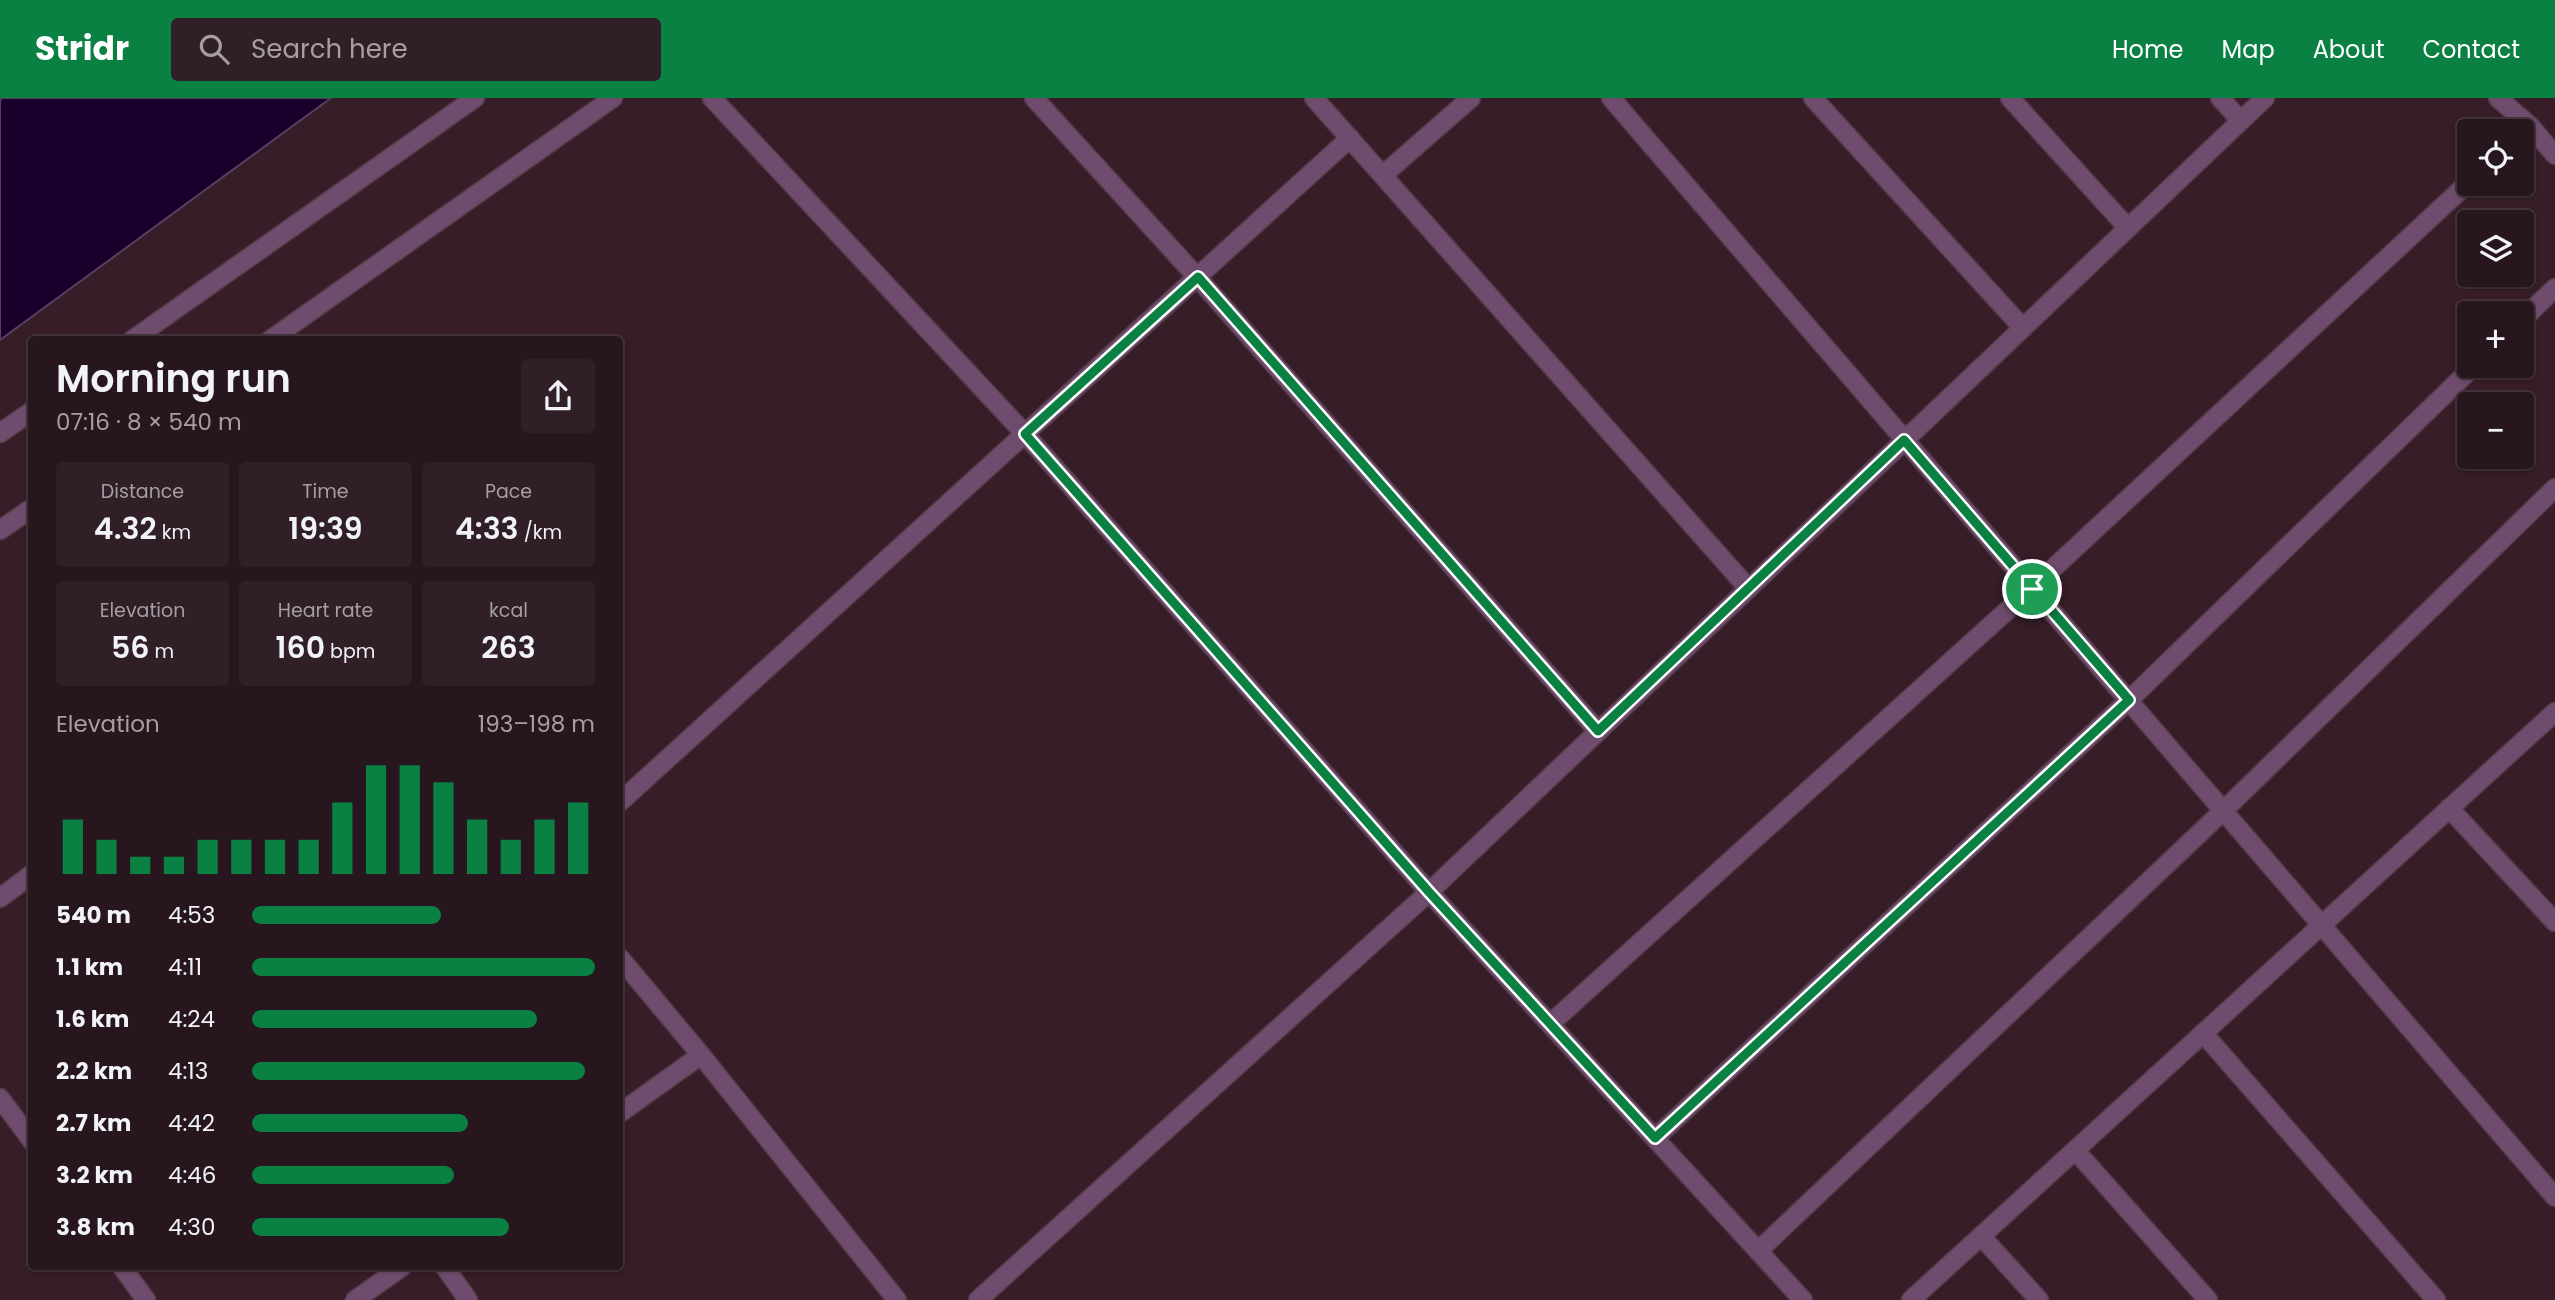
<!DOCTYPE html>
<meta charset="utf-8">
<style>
:root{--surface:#28161e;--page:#301f27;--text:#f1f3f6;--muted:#a59fa4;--line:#44353c;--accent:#0b8043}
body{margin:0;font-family:Poppins,sans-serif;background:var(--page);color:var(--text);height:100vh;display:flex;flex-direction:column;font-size:26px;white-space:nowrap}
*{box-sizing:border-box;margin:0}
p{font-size:23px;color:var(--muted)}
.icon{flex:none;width:38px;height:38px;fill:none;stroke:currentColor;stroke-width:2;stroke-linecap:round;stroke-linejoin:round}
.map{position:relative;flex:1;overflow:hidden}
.details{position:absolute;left:28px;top:238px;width:595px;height:934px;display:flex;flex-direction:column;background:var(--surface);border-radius:7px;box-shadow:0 2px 5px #0004,0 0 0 2px var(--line)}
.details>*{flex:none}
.fabs{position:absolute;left:2457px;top:21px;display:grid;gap:14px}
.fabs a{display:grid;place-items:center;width:77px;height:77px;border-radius:7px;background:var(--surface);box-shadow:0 2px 5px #0004,0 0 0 2px var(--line);font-size:35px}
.pin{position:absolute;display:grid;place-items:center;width:60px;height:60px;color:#fff;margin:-30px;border:4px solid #fff;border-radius:50%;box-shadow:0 2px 7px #0007}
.round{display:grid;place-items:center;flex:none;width:74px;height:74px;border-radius:7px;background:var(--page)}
.head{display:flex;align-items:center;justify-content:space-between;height:119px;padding:0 28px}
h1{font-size:38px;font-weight:600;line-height:52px}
.metrics{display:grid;grid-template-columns:repeat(3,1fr);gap:10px;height:119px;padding:7px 28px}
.metrics div{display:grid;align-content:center;border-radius:7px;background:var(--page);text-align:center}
.metrics b{font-size:30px;font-weight:600}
.metrics small{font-size:19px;font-weight:400}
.metrics p{font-size:19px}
.chart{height:196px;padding:14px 28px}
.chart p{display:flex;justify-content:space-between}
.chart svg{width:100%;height:126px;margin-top:7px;stroke:var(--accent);stroke-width:6}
ul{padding:0 28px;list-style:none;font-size:23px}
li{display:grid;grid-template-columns:112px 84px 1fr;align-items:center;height:52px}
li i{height:18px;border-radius:9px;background:var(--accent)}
header{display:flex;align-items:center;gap:42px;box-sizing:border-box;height:98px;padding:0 35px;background:var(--accent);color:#fff}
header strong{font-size:33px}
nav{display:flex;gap:38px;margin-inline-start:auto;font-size:24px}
.search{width:490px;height:63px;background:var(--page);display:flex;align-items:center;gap:18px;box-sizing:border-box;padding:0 24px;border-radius:7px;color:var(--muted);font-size:26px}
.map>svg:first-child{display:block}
.water{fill:#19002c;stroke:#564060;stroke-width:2}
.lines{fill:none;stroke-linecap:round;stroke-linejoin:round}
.minor-casing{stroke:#523a45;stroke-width:21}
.minor{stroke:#6f4c6d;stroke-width:18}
.route-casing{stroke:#fff;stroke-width:14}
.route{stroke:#0b8043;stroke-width:9}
</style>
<header>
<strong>Stridr</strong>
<div class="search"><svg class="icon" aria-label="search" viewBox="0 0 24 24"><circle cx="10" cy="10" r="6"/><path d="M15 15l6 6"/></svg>Search here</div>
<nav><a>Home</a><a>Map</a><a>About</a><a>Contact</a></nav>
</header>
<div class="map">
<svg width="2555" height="1202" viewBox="0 0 2555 1202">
<rect width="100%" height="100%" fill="#361d28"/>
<!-- water -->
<path class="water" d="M3 0H331L0 242V2Z"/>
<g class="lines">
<defs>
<g id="minor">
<path d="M712 0 1025 336 1429 794 1803 1202"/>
<path d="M1034 0 1197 179 1598 633"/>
<path d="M1314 0 1748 490"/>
<path d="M1611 0 2555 1099"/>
<path d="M1813 0 2022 229"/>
<path d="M2010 0 2127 129"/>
<path d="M2220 0 2240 22"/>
<path d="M2498 0 2530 28 2555 57"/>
<path d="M1383 77 1471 0"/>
<path d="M2522 222 2555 190"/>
<path d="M132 242 475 0"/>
<path d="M270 242 613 0"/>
<path d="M0 335 32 313"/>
<path d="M0 432 32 410"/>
<path d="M620 704 1350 40"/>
<path d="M2449 710 2555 824"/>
<path d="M0 800 32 776"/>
<path d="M620 860 701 957 897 1202"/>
<path d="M1550 926 2032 490 2469 84"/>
<path d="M2203 935 2436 1202"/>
<path d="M0 1000 32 1043"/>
<path d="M620 1015 701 957"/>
<path d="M1655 1040 2129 602 2474 268"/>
<path d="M2075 1052 2208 1202"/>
<path d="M1981 1138 2039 1202"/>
<path d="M1758 1153 2223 713 2555 390"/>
<path d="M122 1169 146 1202"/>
<path d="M445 1169 468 1202"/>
<path d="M355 1202 402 1169"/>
<path d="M978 1202 1429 794 2265 0"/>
<path d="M1911 1202 2555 614"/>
</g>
</defs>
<!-- minor casing -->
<use href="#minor" class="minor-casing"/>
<!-- minor -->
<use href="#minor" class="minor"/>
</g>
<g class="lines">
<defs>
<path id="route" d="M1198 179 1598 633 1904 342 2129 602 1655 1040 1429 794 1025 336Z"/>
</defs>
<!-- route casing -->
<use href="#route" class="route-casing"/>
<!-- route -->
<use href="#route" class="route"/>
</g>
</svg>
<div class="fabs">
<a><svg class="icon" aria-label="locate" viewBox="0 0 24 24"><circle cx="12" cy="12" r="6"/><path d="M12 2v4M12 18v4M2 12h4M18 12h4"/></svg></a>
<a><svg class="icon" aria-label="layers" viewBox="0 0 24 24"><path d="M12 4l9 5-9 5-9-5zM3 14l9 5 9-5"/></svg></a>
<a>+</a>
<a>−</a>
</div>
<div class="pin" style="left:2032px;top:491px;background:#1e9e55"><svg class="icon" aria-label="arrive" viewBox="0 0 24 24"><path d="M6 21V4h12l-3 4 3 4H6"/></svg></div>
<section class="details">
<div class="head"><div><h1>Morning run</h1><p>07:16 · 8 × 540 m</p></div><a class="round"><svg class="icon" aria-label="share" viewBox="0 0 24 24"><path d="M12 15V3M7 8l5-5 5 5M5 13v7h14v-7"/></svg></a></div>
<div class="metrics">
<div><p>Distance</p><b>4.32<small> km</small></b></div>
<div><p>Time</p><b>19:39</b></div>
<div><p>Pace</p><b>4:33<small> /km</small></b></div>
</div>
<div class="metrics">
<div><p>Elevation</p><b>56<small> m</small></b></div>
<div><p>Heart rate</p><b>160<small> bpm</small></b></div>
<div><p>kcal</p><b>263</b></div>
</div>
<div class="chart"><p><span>Elevation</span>193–198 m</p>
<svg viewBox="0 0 160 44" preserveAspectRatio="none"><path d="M5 44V25M15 44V32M25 44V38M35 44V38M45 44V32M55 44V32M65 44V32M75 44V32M85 44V19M95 44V6M105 44V6M115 44V12M125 44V25M135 44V32M145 44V25M155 44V19"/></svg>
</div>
<ul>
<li><b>540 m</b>4:53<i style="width:55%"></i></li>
<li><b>1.1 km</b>4:11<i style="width:100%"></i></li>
<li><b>1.6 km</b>4:24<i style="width:83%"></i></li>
<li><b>2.2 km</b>4:13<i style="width:97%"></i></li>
<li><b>2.7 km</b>4:42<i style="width:63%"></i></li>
<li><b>3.2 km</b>4:46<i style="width:59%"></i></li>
<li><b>3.8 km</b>4:30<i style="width:75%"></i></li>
</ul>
</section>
</div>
